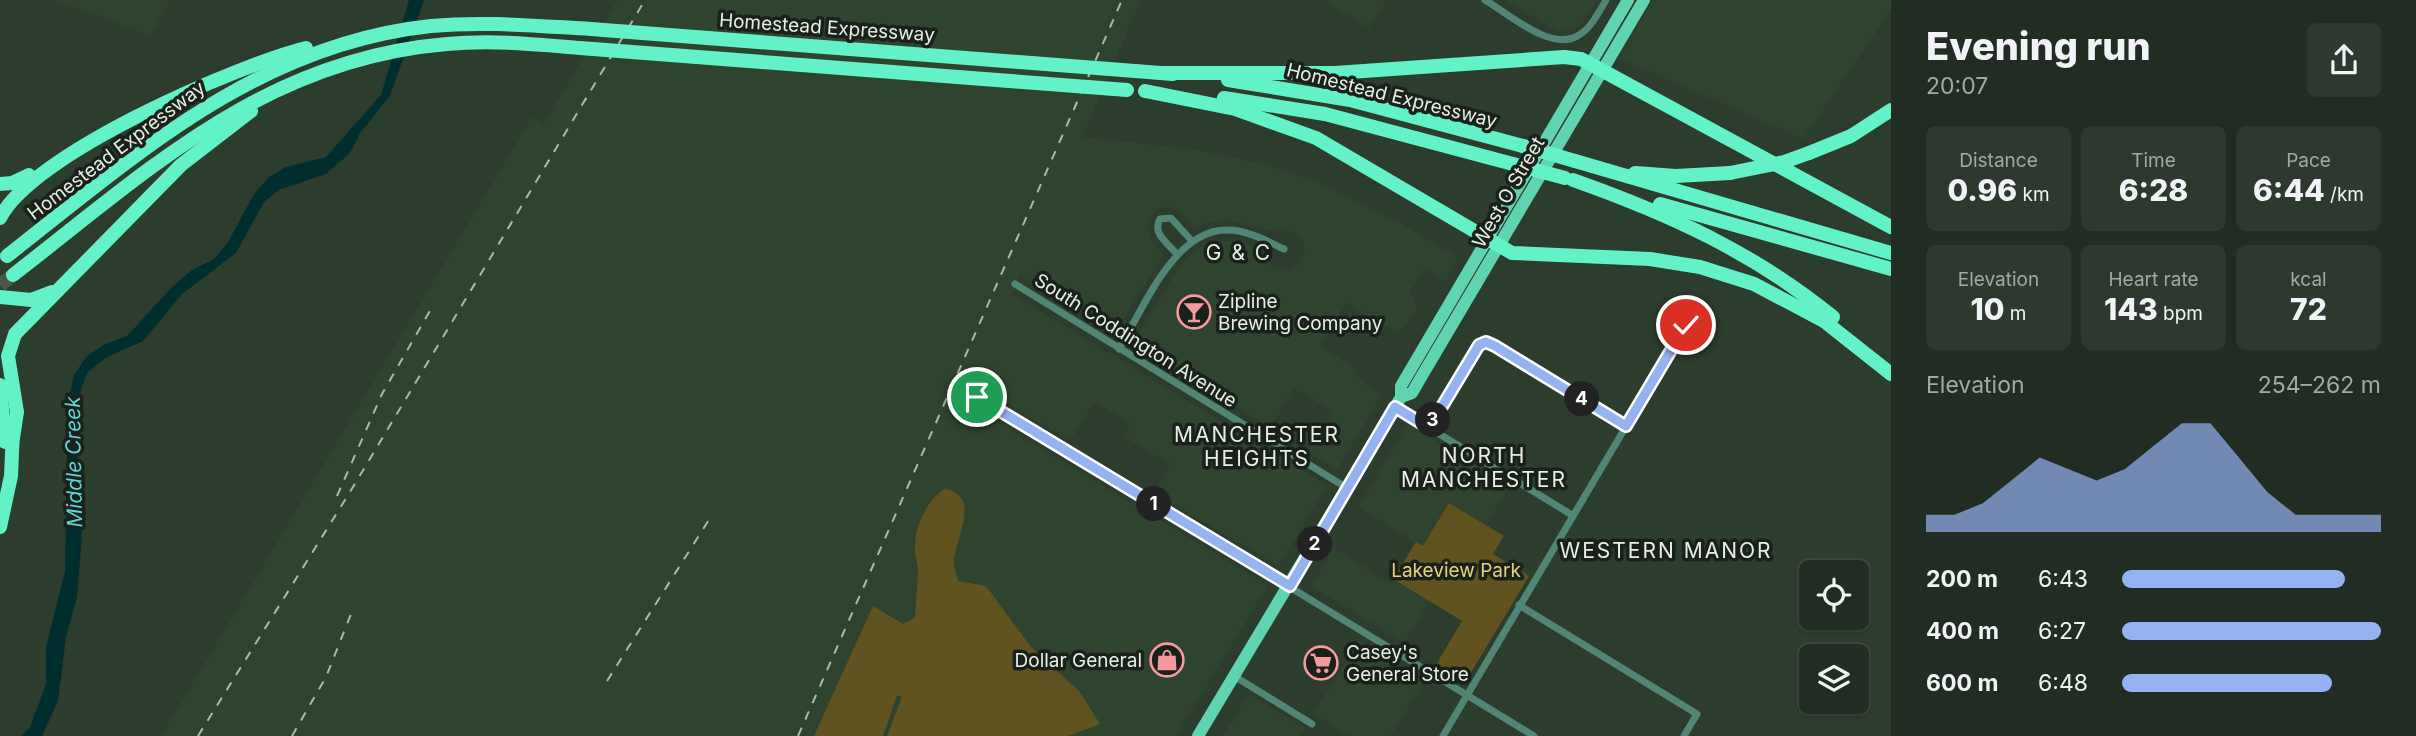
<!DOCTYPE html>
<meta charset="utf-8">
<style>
:root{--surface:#212d22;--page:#2d392f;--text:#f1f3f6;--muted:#a2a8a5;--line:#3e4940;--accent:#95b2f1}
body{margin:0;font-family:Inter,sans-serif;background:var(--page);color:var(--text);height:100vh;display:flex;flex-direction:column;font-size:26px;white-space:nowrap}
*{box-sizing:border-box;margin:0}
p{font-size:23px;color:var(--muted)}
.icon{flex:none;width:38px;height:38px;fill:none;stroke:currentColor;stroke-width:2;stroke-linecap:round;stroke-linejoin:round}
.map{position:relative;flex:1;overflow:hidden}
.drawer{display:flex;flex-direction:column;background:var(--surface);width:525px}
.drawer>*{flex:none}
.controls{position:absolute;left:1799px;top:560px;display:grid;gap:14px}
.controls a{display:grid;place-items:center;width:70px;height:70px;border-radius:10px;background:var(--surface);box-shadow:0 2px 5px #0004,0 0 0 2px var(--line);font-size:35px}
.pin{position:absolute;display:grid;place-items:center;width:60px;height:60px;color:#fff;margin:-30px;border:4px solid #fff;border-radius:50%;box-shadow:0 2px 7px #0007}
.km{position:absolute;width:35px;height:35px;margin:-18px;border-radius:50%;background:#222;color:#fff;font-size:19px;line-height:35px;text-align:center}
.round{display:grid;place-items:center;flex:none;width:74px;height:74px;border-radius:10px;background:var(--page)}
.head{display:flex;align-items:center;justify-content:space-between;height:119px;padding:0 35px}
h1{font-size:38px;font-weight:800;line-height:52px}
.stats{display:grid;grid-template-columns:repeat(3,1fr);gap:10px;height:119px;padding:7px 35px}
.stats div{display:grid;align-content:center;border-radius:10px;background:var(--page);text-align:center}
.stats b{font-size:30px;font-weight:800}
.stats small{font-size:19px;font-weight:400}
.stats p{font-size:19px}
.chart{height:196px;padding:14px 35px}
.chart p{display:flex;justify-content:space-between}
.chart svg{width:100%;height:126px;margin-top:7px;fill:var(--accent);opacity:.7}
ul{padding:0 35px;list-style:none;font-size:23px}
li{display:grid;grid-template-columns:112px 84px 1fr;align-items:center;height:52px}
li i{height:18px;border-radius:9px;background:var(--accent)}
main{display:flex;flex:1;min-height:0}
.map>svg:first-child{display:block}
.built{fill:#2f442f}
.green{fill:#61531f}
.water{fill:#002e2f}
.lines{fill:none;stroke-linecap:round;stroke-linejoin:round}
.highway-tunnel{stroke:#485749;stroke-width:14;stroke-dasharray:14 7;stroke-linecap:butt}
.street{stroke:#528674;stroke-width:7}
.primary{stroke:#60d3b0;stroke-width:12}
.highway{stroke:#63f2c7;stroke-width:14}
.rail{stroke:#acb8ac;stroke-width:2;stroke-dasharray:9 9;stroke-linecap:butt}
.highway-bridge{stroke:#63f2c7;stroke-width:14}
.route-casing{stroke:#fff;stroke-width:14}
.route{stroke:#95b2f1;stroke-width:9}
.labels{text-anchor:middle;stroke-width:7;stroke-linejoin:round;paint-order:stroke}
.street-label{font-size:19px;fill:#e5efe5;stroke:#1a211a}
.poi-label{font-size:19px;fill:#e5efe5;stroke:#1a211a;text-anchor:start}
.park-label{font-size:19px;fill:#e8d17c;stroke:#1a211a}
.neighbourhood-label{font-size:21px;letter-spacing:2px;fill:#e5efe5;stroke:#1a211a}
.water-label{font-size:21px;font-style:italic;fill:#5ed7d8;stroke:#1a211a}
</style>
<main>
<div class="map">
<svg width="1891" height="736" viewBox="0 0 1891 736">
<rect width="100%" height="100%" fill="#2c3c2d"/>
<!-- built -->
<g class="built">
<path d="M53 0H170L150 35Z"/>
<path d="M617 0H1141L1082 137 1193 149 1260 163 1314 180 1400 223 1458 257 1445 282 1424 269 1410 292 1418 309 1398 334 1346 303 1320 346 1356 368 1354 373 1381 396 1337 470 1308 452 1332 411 1294 388 1270 428 1132 344 1181 265 1195 251 1216 241 1240 242 1256 249 1276 269H1290L1299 263 1305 252 1302 239 1293 231H1269L1226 220 1193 226 1178 210 1169 207 1158 209 1148 220 1147 230 1153 243 1164 254 1115 333 1020 275 1012 294 1327 485 1279 566 1154 493 1170 464 1123 436 1130 423 1095 402 1070 441 970 381 962 401 1268 585 1176 736H161L532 117 544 124Z"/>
<path d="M1323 0H1387L1369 28Z"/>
<path d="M1505 0H1597L1580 27 1559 32Z"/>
<path d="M1653 0H1891V10L1803 139 1619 58Z"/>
<path d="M1408 424 1509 486 1486 525 1449 503 1423 547 1358 507Z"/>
<path d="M1334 548 1390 583 1393 579 1430 601 1404 643 1311 586Z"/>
<path d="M1359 640 1425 679 1391 736H1349L1313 714Z"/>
<path d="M1249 694 1305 728 1300 736H1223Z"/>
</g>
<!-- green -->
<g class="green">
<path d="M944 489C982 494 956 538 954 559 953 566 956 574 958 581L986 586 1031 647 1079 691 1100 724 1068 736H887L902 697 897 695 883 736H814L873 606 903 624 915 618C916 603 917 589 918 574 919 565 914 556 915 547 915 525 927 501 944 489Z"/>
<path d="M1449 503 1504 536 1493 554 1529 576 1466 681 1437 663 1462 621 1393 579 1416 542 1423 546Z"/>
</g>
<!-- water -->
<path class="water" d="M409 0H424L390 96 360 133 350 153 326 174 279 190 264 202 236 253 182 294 143 341 105 358 87 373 79 396 77 430 82 536 77 597 66 637 58 701 42 736H21L30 727 46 684V647L65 571 68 402 74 375 86 357 105 344 127 336 171 288 192 270 214 259 228 242 254 194 269 177 286 167 326 157 381 95Z"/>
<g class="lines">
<!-- highway-tunnel -->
<path class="highway-tunnel" d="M0 285 13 275"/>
<!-- street -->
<g class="street">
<path d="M1485 0C1509 14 1552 53 1579 35 1591 28 1599 12 1606 0"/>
<path d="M1176 253C1167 243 1152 233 1160 219L1171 218 1191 240"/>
<path d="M1015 284 1347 488"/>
<path d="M1119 349C1143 309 1175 228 1228 230 1247 230 1267 241 1284 249"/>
<path d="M966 390 1534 736"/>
<path d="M1395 407 1572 515"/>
<path d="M1429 427 1476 348 1486 343 1626 426"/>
<path d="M1519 605 1697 714 1684 736"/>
<path d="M1234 676 1312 724"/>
<path d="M1443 736 1686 325 1687 310"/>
</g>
<!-- primary -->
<g class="primary">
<path d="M1401 397 1412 393 1420 379 1644 0"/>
<path d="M1198 736 1401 397V386L1628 0"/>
</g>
<!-- highway -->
<g class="highway">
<path d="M1135 71 1173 74"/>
<path d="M1164 73H1335L1564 57 1581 59 1891 227"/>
<path d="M1228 80 1350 100 1523 146"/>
<path d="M1145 91 1235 109 1316 138 1512 253 1650 259 1700 267 1754 284 1824 321 1891 374"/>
<path d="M1224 98 1325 114 1513 164"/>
<path d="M1809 153 1851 136 1891 110"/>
<path d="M1575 161 1891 253"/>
<path d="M1635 173 1676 176 1730 173"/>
<path d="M1573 180C1669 214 1753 252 1833 317"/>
<path d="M0 184 12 183 29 175"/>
<path d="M1660 204 1891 269"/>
<path d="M0 218C32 154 235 66 306 48"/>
<path d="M7 256C137 154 259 44 431 26 484 21 537 26 591 29"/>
<path d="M13 275C150 169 265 59 447 44 491 40 535 44 580 48"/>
<path d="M0 297 31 300 52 292"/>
<path d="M0 385 5 442"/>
<path d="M13 438 17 412 8 356 15 334 181 165 251 111"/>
<path d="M0 527 11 476 13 431"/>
</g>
<!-- rail -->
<g class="rail">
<path d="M337 496 382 394 431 309"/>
<path d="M607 681 712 515"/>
<path d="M198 736 350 492 645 0"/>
<path d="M292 736 326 677 353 609"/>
<path d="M798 736 1122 0"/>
</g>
<!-- highway-bridge -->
<g class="highway-bridge">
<path d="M591 29 1135 71"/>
<path d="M580 48 1127 90"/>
<path d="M1523 146 1575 161"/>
<path d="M1513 164 1565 178"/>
<path d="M1730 173 1784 162 1809 153"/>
</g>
</g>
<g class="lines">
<defs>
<path id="route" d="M977 397 1290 586 1395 407 1429 428 1479 345 1486 342 1495 346 1626 426 1686 325"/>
</defs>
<!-- route casing -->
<use href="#route" class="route-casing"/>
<!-- route -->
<use href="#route" class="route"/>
</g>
<!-- icons -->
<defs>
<symbol id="bar-ring" viewBox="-11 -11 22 22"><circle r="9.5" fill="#1a211a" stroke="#f59b9d" stroke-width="1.5"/><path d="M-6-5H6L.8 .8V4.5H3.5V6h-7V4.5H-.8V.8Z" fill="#f59b9d"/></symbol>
<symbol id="shop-ring" viewBox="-11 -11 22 22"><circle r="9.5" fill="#1a211a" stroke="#f59b9d" stroke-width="1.5"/><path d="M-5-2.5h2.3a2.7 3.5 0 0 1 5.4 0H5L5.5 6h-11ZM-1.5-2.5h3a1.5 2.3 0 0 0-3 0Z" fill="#f59b9d"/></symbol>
<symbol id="supermarket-ring" viewBox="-11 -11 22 22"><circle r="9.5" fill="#1a211a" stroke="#f59b9d" stroke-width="1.5"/><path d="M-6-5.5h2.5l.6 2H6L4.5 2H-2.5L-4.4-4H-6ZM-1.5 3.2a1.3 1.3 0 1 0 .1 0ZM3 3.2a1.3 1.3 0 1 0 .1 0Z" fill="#f59b9d"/></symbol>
</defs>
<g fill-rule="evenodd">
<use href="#bar-ring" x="1175" y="293" width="38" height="38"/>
<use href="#shop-ring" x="1148" y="641" width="38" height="38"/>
<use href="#supermarket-ring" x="1302" y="644" width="38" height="38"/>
</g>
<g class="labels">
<!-- street labels -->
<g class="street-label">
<text transform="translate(827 27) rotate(4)" y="7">Homestead Expressway</text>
<text transform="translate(1392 95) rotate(14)" y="7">Homestead Expressway</text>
<text transform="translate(116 150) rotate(-37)" y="7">Homestead Expressway</text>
<text transform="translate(1508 192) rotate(-60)" y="7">West O Street</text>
<text transform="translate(1136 340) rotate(32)" y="7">South Coddington Avenue</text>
</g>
<!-- poi labels -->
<g class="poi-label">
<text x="1218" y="308">Zipline<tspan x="1218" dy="22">Brewing Company</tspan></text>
<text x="1346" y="659">Casey's<tspan x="1346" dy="22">General Store</tspan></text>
<text x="1142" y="667" text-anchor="end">Dollar General</text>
</g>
<!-- park labels -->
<g class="park-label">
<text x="1456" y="577">Lakeview Park</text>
</g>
<!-- neighbourhood labels -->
<g class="neighbourhood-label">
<text x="1239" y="260">G &amp; C</text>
<text x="1257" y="442">MANCHESTER<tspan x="1257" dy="24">HEIGHTS</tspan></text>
<text x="1484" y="463">NORTH<tspan x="1484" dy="24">MANCHESTER</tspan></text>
<text x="1666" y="558">WESTERN MANOR</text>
</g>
<!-- water labels -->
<g class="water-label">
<text transform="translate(74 462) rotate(-91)" y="7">Middle Creek</text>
</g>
</g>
</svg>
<div class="controls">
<a><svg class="icon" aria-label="locate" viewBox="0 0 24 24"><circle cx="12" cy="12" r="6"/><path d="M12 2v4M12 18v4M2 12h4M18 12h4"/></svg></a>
<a><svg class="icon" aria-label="layers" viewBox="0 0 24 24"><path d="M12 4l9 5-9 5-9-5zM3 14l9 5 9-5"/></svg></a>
</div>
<div class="pin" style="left:977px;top:397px;background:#1e9e55"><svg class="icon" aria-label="arrive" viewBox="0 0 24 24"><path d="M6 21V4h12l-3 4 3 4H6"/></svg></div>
<div class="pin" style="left:1686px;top:325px;background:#d93025"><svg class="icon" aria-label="check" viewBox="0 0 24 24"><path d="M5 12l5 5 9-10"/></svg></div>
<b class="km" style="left:1154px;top:504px">1</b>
<b class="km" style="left:1315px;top:544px">2</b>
<b class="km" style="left:1433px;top:420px">3</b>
<b class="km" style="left:1582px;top:399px">4</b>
</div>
<section class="drawer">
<div class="head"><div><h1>Evening run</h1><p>20:07</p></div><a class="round"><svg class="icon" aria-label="share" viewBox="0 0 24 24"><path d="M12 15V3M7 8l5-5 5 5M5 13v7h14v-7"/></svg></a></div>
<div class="stats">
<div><p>Distance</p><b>0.96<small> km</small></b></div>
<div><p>Time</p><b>6:28</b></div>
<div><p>Pace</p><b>6:44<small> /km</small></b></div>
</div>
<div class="stats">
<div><p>Elevation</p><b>10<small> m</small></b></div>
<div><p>Heart rate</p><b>143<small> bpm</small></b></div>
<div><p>kcal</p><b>72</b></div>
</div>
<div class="chart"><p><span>Elevation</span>254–262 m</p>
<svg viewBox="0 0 160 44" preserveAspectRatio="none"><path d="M0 44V38L10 38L20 34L30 26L40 18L50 22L60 26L70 22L80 14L90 6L100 6L110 18L120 30L130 38L140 38L150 38L160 38V44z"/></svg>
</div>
<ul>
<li><b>200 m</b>6:43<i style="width:86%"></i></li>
<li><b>400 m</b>6:27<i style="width:100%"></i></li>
<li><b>600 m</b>6:48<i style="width:81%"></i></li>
</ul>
</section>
</main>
